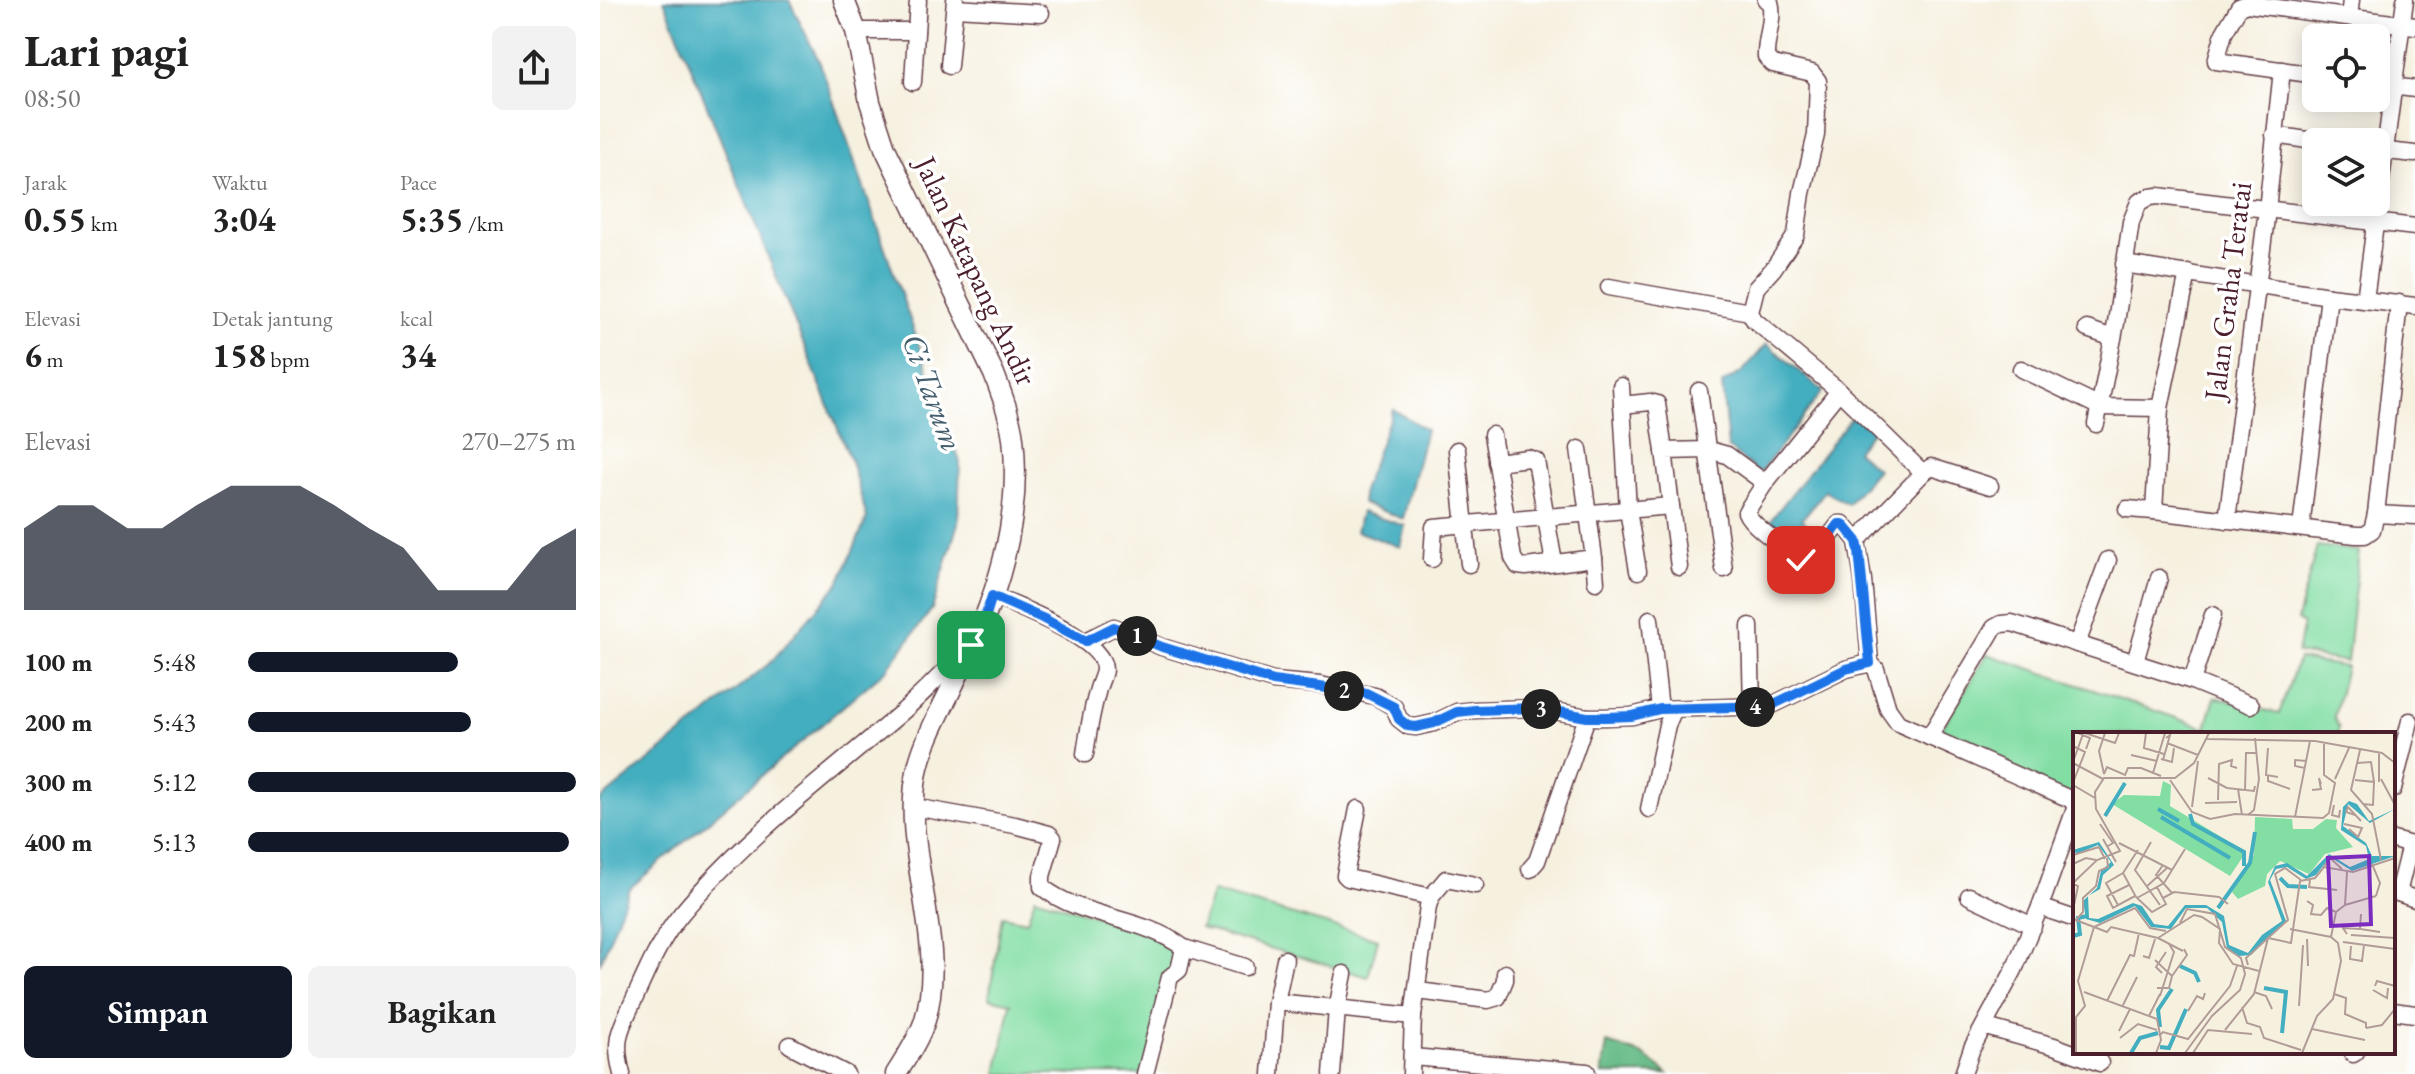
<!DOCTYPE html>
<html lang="id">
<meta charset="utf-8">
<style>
:root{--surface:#fff;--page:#f2f2f2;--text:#222;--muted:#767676;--accent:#111827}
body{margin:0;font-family:"EB Garamond",serif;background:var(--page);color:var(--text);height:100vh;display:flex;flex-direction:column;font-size:30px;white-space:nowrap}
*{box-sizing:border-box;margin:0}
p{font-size:26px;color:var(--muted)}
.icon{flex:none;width:44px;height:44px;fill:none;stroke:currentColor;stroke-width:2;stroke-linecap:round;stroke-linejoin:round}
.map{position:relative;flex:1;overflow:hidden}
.panel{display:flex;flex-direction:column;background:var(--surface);width:600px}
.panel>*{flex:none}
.controls{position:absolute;left:1702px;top:24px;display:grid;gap:16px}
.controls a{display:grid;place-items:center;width:88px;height:88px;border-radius:12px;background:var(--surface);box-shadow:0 4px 20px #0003;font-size:40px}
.pin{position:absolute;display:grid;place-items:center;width:68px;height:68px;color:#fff;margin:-34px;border-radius:16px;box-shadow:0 4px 12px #0006}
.km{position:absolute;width:40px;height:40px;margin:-20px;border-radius:50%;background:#222;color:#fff;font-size:22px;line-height:40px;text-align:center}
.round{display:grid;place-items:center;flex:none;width:84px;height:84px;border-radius:12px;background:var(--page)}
.head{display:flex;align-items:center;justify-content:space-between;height:136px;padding:0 24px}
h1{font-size:44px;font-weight:700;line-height:60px}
.figures{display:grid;grid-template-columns:repeat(3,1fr);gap:12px;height:136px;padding:8px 24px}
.figures div{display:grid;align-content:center}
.figures b{font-size:34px;font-weight:700}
.figures small{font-size:22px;font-weight:400}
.figures p{font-size:22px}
.chart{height:224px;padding:16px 24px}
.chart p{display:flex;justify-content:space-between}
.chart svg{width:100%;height:144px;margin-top:8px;fill:var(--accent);opacity:.7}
.button{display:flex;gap:16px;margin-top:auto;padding:16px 24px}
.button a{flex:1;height:92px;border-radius:12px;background:var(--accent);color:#fff;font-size:32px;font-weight:700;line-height:92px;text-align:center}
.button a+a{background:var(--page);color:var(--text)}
ul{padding:0 24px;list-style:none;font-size:26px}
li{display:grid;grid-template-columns:128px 96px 1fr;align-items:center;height:60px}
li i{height:20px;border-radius:10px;background:var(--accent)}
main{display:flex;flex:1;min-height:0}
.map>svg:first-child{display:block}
.green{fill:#83dea4;stroke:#667e68;stroke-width:2}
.forest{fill:#6abd8a;stroke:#5a6e5a;stroke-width:2}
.water{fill:#42aebf;stroke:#466675;stroke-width:2}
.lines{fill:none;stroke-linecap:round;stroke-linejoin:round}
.minor-casing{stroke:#643e46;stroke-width:19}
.tertiary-casing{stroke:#643e46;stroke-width:23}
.minor{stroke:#fff;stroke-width:16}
.tertiary{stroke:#fff;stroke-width:20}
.route-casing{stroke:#fff;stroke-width:16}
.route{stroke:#1a73e8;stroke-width:10}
.labels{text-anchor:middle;stroke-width:7;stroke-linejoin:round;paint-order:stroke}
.street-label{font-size:30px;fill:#4a1f2b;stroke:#fff}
.water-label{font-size:32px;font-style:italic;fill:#465f6e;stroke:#fff}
.inset-river{fill:none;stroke:#42aebf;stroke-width:4}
.inset-road{fill:none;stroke:#b19c97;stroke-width:2}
.view{fill:#7b2cbf;fill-opacity:0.15;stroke:#7b2cbf;stroke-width:4}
.inset-edge{fill:none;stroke:#4a1f2b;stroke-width:4}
</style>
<main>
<section class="panel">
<div class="head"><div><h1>Lari pagi</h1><p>08:50</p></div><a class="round"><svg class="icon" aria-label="share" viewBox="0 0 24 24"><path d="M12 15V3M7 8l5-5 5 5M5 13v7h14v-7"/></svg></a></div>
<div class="figures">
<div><p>Jarak</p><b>0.55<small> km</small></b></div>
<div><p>Waktu</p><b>3:04</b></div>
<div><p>Pace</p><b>5:35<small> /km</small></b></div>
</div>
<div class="figures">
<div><p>Elevasi</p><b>6<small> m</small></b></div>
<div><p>Detak jantung</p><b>158<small> bpm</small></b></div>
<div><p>kcal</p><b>34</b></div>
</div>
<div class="chart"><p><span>Elevasi</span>270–275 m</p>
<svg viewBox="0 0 160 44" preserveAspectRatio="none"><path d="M0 44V19L10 12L20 12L30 19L40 19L50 12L60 6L70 6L80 6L90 12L100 19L110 25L120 38L130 38L140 38L150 25L160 19V44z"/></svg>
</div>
<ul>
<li><b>100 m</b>5:48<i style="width:64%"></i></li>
<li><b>200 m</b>5:43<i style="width:68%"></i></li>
<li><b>300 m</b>5:12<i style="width:100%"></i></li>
<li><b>400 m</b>5:13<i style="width:98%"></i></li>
</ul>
<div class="button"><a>Simpan</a><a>Bagikan</a></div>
</section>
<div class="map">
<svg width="1815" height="1074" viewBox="0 0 1815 1074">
<rect width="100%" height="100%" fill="#fff"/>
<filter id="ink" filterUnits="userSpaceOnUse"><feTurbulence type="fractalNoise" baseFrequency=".0125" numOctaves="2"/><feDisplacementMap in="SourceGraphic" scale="16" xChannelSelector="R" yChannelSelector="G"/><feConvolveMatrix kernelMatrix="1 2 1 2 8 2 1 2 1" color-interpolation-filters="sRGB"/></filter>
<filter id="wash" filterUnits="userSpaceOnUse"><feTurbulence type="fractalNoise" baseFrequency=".006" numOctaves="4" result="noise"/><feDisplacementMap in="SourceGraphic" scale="32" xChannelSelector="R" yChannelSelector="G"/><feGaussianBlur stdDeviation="1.8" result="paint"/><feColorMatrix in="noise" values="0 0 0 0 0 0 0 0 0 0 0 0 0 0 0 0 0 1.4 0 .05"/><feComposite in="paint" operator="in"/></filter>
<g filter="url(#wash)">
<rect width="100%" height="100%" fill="#f6f0df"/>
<!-- green -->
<g class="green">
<path d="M1717 546 1759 551 1747 662 1697 653 1703 624 1697 620Z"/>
<path d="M1387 654 1606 728 1615 697 1679 714 1698 659 1746 667 1734 717 1739 728 1737 734H1475V801L1337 737Z"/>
<path d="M613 892 778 939 768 977 600 928Z"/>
<path d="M435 897 551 933 578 948 549 1074H397L411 1003 389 998 402 916 427 921Z"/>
</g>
<!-- forest -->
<path class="forest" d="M1007 1043 1043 1055 1068 1074H1002Z"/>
<!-- water -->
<g class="water">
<path d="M64 0H189L220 63 360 462 358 523 332 609 287 669 29 889 0 964V800L171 662 239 583 267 518 251 461Z"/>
<path d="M1167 344 1223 391 1160 473 1128 448 1122 384 1143 371Z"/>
<path d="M793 409 826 430 803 519 762 503V491Z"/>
<path d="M1254 414 1273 430 1256 451 1277 469 1248 504 1225 491 1202 519 1206 523 1192 545 1167 525Z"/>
<path d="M761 512 805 526 800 547 756 531Z"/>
</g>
</g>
<g filter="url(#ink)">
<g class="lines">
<defs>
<g id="minor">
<path d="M1166 0 1170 2C1175 19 1165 39 1166 57L1173 64 1212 73 1218 81 1216 135 1202 193 1196 235 1173 269 1156 288 1150 312 1154 320 1239 391 1323 473"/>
<path d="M355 8 441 13"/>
<path d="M1749 17 1751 0"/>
<path d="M256 31H316"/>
<path d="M349 66 355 0"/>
<path d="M1716 75 1616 61 1624 33 1639 7 1647 4 1815 26"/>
<path d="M313 82 318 0"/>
<path d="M1776 84 1815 89"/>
<path d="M1674 135 1720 142"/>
<path d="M1777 150 1815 154"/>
<path d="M1524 264 1729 296 1815 306"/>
<path d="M1009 287 1150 312"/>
<path d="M1765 300 1805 0"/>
<path d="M1487 329 1513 338"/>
<path d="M1421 369 1500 407 1560 408"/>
<path d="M1021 386 1028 510 1038 571"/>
<path d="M1099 391 1124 569"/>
<path d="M1239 391 1165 483 1146 512C1151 526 1187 549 1201 560H1212L1239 524H1243L1257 541"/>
<path d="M1022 405 1050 402 1057 404 1064 451"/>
<path d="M1496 424 1516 323 1531 222 1539 202 1550 197 1558 196 1815 227"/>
<path d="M892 435 913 558 918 566 926 567 994 558 979 449"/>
<path d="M857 450 869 564"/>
<path d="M896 462 928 458 936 461 954 563"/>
<path d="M1390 486 1331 467 1323 473 1257 541 1263 580 1270 663 1276 669 1288 709 1298 723 1472 800 1475 806"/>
<path d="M1071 506 1079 567"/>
<path d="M1527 509 1554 511 1756 535H1765L1772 530 1776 514 1815 516"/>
<path d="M1554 511 1560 408 1588 273"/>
<path d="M1776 514 1799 303"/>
<path d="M1627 520 1667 210 1682 70"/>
<path d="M1701 528 1729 296"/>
<path d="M994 558 996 582"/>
<path d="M832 559 834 527 1071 506 1064 451 1109 450 1127 455 1165 483"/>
<path d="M392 596C416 606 504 639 504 669 504 676 498 685 497 693 491 713 488 734 485 754"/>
<path d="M1050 619 1060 709"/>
<path d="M1150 626 1152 707"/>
<path d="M486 641 514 627 562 647 673 681 720 685 775 696 794 707 799 719 808 726 816 727 834 723 857 712 875 710 938 708 987 717H1006L1032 716 1060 709 1170 706 1246 669 1270 663"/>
<path d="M1477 644 1508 560"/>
<path d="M1535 662 1559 578"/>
<path d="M1592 681 1613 615"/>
<path d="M1329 737 1394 628 1401 624 1412 623 1592 681 1651 705"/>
<path d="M1793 789 1810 721"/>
<path d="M314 807 415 825 449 834 453 838 442 876V887C482 919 542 916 584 948L579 970 570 977 545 1074"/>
<path d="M758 809 745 875 748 878 831 897"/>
<path d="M1049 809 1067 725 1074 709"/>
<path d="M1793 840 1815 846"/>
<path d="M930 869 937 861 987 717"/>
<path d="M1793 892 1798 893 1810 845"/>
<path d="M1798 893 1815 899"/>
<path d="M1369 896 1433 926"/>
<path d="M1440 907 1475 919"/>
<path d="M584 948 645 967"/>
<path d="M818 991 888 1000 898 997 905 980V973"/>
<path d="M676 1002 685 959"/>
<path d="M1793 1011 1815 1014"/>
<path d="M1386 1027 1454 1046 1500 1063"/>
<path d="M190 1045 246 1074"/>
<path d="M1753 1054 1756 1052"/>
<path d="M812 1057 987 1072"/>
<path d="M22 1074C12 1036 22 1027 37 993 49 966 62 937 81 914 145 837 226 777 301 713 324 693 345 670 367 649"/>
<path d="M671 1074 676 1002 813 1016"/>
<path d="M732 1074 737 1009 744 974"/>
<path d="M811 1074 813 1016 828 906 831 897 846 879 875 885"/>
<path d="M1363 1074 1372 1048 1414 970 1440 907 1475 809"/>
</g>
<path id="tertiary" d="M244 0 256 31 270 102 285 148 394 374C402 395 410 416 413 438 420 500 406 565 383 622 375 643 363 663 354 683 342 709 325 738 318 767 299 851 349 937 325 1020 319 1039 306 1058 296 1074"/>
</defs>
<!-- minor casing -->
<use href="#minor" class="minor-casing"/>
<!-- tertiary casing -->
<use href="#tertiary" class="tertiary-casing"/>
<!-- minor -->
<use href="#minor" class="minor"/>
<!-- tertiary -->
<use href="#tertiary" class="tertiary"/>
</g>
</g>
<g class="lines" filter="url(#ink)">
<defs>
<path id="route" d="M371 645 384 621 392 596 442 618 486 641 514 627 562 647 673 681 766 693 794 707 799 719 808 726 816 727 834 723 857 712 875 710 938 708 987 717H1006L1032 716 1060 709 1170 706 1246 669 1270 663 1259 551 1257 541 1243 524H1239L1212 560H1201"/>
</defs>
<!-- route casing -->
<use href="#route" class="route-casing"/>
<!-- route -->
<use href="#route" class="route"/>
</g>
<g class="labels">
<!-- street labels -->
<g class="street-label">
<text transform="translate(376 271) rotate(65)" y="10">Jalan Katapang Andir</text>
<text transform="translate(1628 291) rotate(-83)" y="10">Jalan Graha Teratai</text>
</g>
<!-- water labels -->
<g class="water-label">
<text transform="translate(333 392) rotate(70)" y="11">Ci Tarum</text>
</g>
</g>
<!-- overview -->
<g transform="translate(1473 732)">
<rect width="322" height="322" fill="#f6f0df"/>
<path d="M90 49 98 53 97 74 173 120 157 144 39 72 51 63 87 64ZM182 85 219 87 220 97H240L253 87 264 88 263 96 280 115 252 122 236 142 207 129 194 142 192 154 165 167 159 160 181 123Z" fill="#83dea4"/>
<path d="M276 69 284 72 296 89 322 77 297 91 275 72 270 94 293 111 299 124H322L279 139 257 125 243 143 233 147 214 135 203 137 197 148 213 189 178 223 166 224 154 216 149 190 134 176H113L98 197 78 195 62 174 27 191 13 187 10 169 24 156 28 139 38 130 25 113 4 122 0 118 26 110 41 133 30 143 27 157 15 164 16 186 25 187 60 171 69 174 81 192 95 194 112 173H133L151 184 156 213 175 221 189 203 209 189 195 150 202 134 214 131 234 144 256 122 277 135 296 127 293 114 268 98 270 75Z" fill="#42aebf"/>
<path class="inset-river" d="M85 77 106 89M117 82 120 92 171 120V134M32 84 52 51M88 85 157 126M207 146 215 154 234 155M145 176 177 131 182 100M0 204 7 202 5 186 14 184M107 234 122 241 126 250M191 256 213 260 209 301M87 295 85 278 99 257M87 315 96 316 113 277M58 321 67 306 85 301"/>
<path class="inset-road" d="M5 1 17 6 13 17M12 1 42 11 46 1M73 1 71 16 91 22M134 7 242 9 309 21 322 31M94 11 125 23M0 14 12 20 1 48M195 16 193 43 205 45M287 18 278 58 299 82 308 128M58 23 84 29M88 27 99 30 101 16M90 28 97 3 93 6M0 30 10 2M0 31 30 47M284 31 298 30 301 50M232 36 222 34V28L234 29M80 41 92 1M31 42 34 35 52 43 55 36H68L88 44M31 42 26 19 32 1M195 44V49L217 57M135 46 154 56 181 59 182 54M262 47 276 16M308 47 322 73M97 48 119 80 137 87 162 82 250 86 256 81 262 51 251 43V10M282 48 301 50 300 73 290 72M306 50V21M0 53 22 66M165 57 169 83M172 58 173 21H183M239 58 248 57 246 46 248 52M145 68 146 32 159 28 158 34 164 36M132 71 164 70M261 73 259 83 266 85 267 78M119 75 125 29M175 83 181 78 186 47 182 6M282 83 273 80 275 75 288 89M222 85 237 9M27 92 40 111 35 114M271 92 289 96 285 105 276 97M30 107 43 130M78 110 62 138 87 173M46 111 99 138M65 118 50 141 63 165 79 180 93 172 84 155M0 123 26 115 32 127M0 132 13 126 23 128M299 132 307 151 303 164M90 133 83 143 99 161M250 136 257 126 269 137M237 148 236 155 264 158M0 151 24 128 47 119 23 77 22 60 31 46H102L121 31 136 1M0 152 5 154 0 178M56 153 34 164 40 176 62 164M73 155 94 136M64 166 91 151 112 117M90 166 101 160 146 165 155 172M234 169 240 173 238 182 248 183 254 176 263 180M45 173 33 151 50 141M272 173 303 164M272 173 274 140M288 182 287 197 307 200M0 187 34 200 38 195 85 206 110 219M3 188 10 180V166L23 154 26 139 35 135 34 126M107 191 114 177 142 182 152 215 168 226 172 242 167 258 139 284 112 321M21 195 62 176 77 196 93 199M217 197 258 205 265 211 268 229 260 267 244 284 229 321M274 202 270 196 287 197M278 203 322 206M258 205 263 180 272 173M85 206 121 183 129 185 147 197 146 211 160 232 186 239M234 207 235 234M270 210 322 217M278 214 277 227 289 229 291 213M70 224 76 226 82 207M82 228 99 244 96 256H84M175 233 173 226 215 188 202 142 212 136 228 148M89 241 83 235 93 220M99 244 114 223 111 217M302 254 304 249 322 254M300 258 314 266 315 256M11 260 84 287 88 308 83 321M181 260 193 264 199 277M261 262 273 266 272 282 293 291V296M87 264 101 220 96 212M34 269 57 223 61 224 66 201M226 274 230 213M49 275 64 245M169 275 174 291 187 295 191 306 228 318M115 279 124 264 130 267 132 261M76 284 87 262M293 296 309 293 322 277M239 297 292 308M152 298 181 262 195 206 218 211 227 149 242 146 251 135 280 140 322 126M46 299 57 277M86 304 90 300 115 307 157 254 164 234M47 306 65 292 84 298M3 321V285L12 274 5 249 21 195M120 321 135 298 179 302"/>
<path class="view" d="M296 124 298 192 258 194 255 126Z"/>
<rect width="322" height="322" class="inset-edge"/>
</g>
</svg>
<div class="controls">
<a><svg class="icon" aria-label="locate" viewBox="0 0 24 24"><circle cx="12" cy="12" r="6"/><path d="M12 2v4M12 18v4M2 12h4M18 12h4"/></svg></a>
<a><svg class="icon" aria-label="layers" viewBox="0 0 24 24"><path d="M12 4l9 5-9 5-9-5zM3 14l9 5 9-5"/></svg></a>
</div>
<div class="pin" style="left:371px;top:645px;background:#1e9e55"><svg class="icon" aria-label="arrive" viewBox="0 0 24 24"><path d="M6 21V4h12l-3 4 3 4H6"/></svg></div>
<div class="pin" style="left:1201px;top:560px;background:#d93025"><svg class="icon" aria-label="check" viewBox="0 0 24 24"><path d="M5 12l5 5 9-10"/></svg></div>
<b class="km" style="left:537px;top:636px">1</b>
<b class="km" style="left:744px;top:691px">2</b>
<b class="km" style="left:941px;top:709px">3</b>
<b class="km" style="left:1155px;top:707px">4</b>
</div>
</main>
